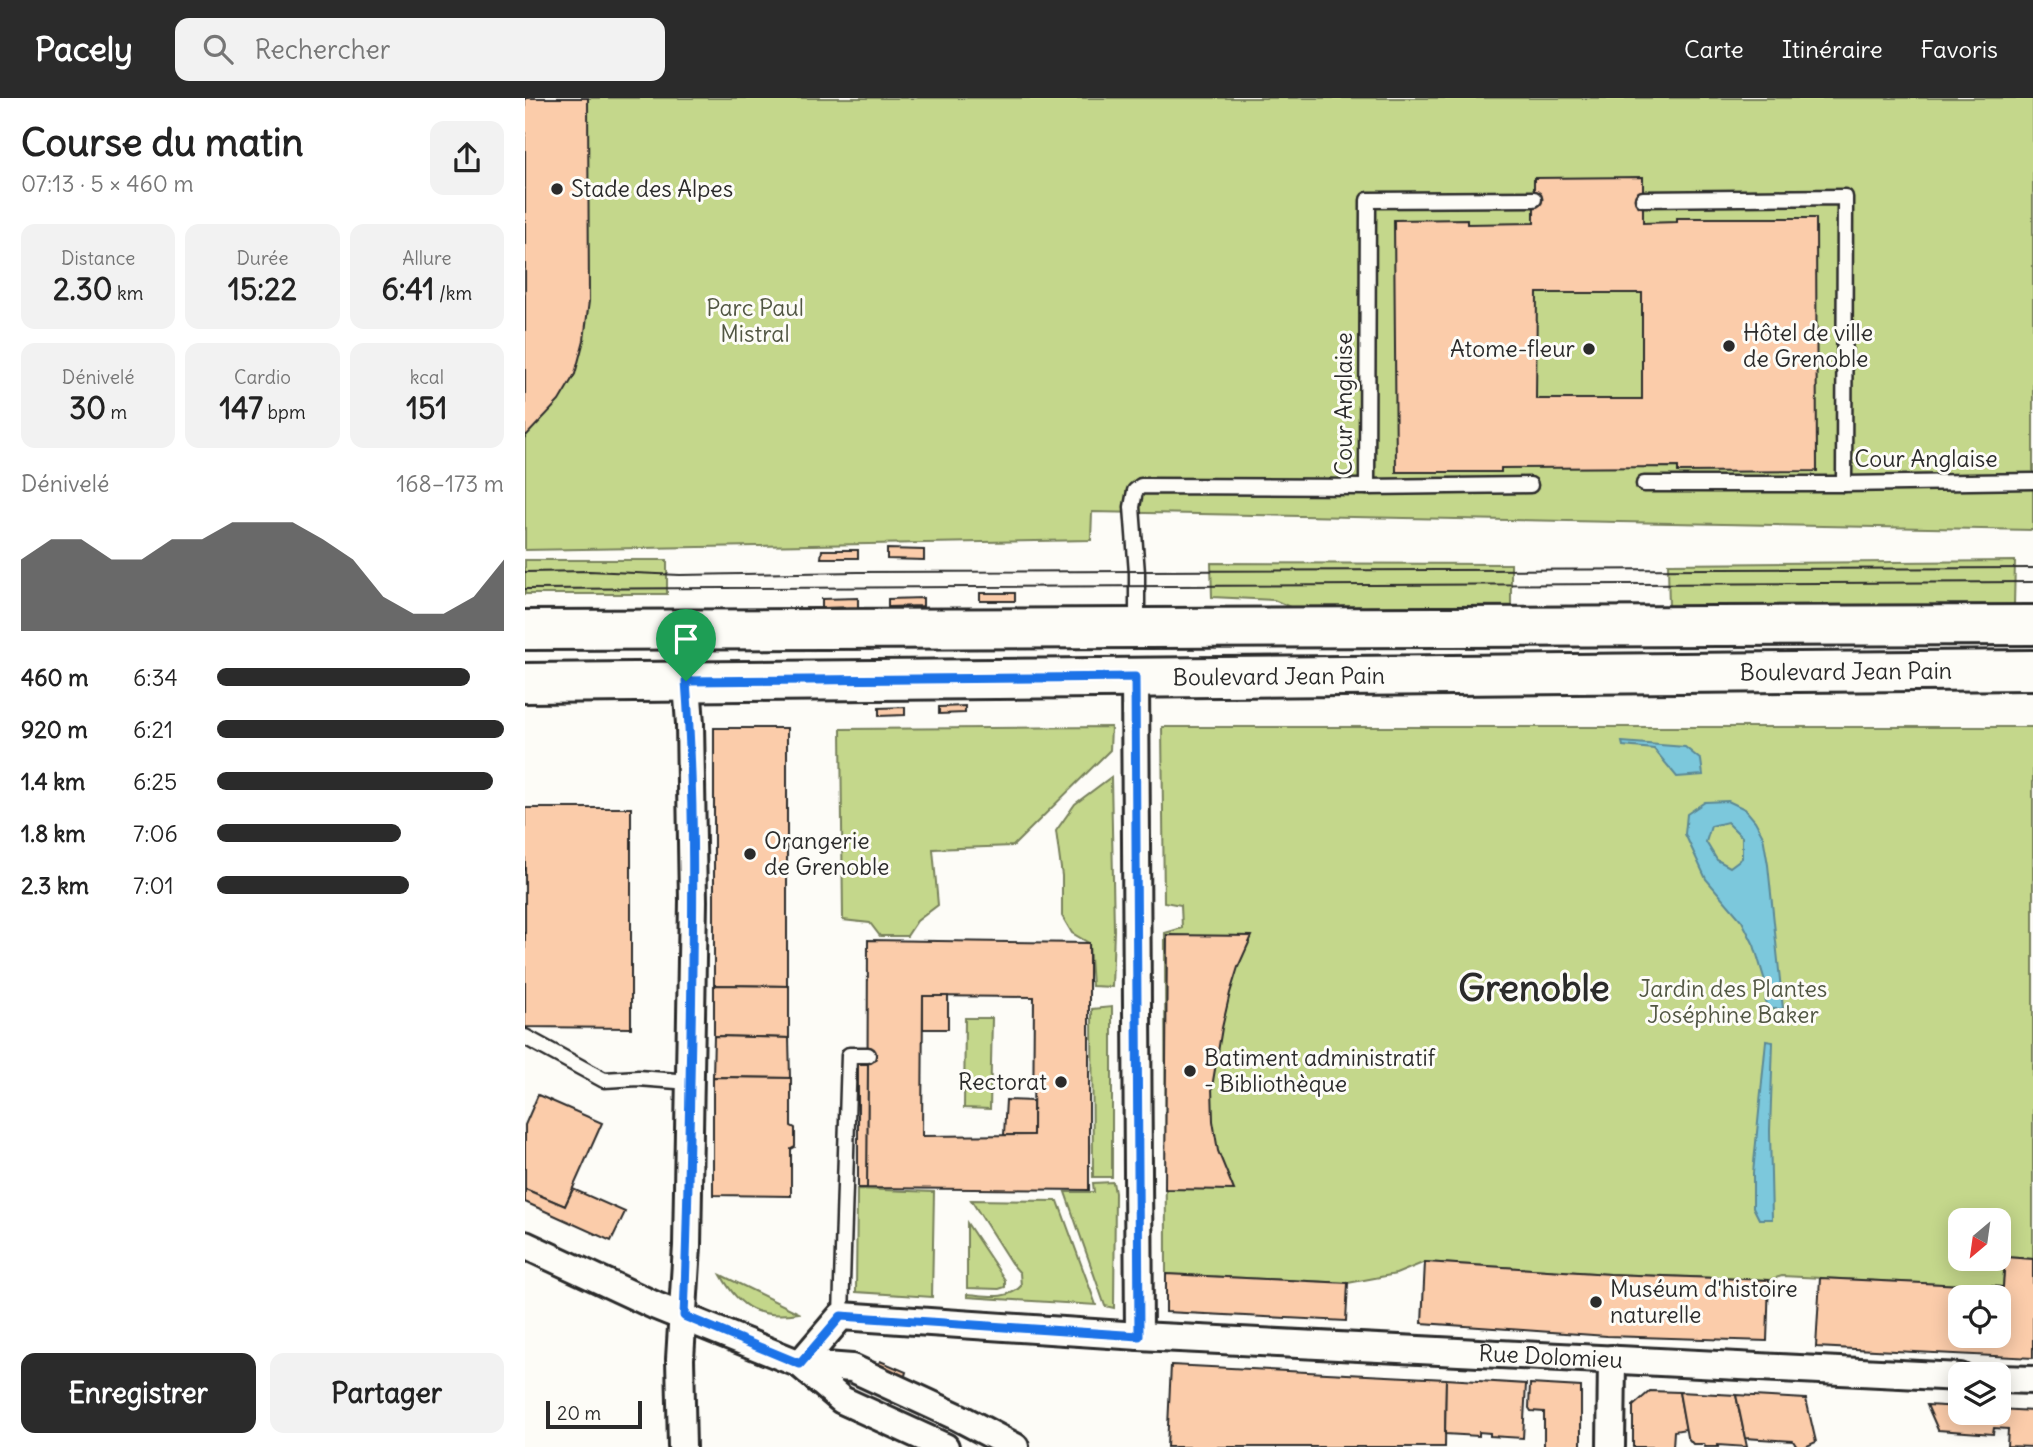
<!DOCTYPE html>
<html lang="fr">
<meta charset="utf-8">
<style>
:root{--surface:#fff;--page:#f2f2f2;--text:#222;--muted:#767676;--accent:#2b2b2b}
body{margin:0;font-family:Delius,sans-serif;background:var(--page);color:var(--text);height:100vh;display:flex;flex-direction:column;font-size:26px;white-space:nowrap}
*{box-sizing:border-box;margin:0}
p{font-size:23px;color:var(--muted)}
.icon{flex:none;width:38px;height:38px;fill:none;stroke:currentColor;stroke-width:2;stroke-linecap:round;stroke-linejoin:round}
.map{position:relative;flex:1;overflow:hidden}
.details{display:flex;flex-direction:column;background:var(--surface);width:525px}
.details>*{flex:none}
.needle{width:46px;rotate:209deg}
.buttons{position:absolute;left:1423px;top:1110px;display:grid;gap:14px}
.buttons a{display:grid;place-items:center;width:63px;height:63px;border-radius:14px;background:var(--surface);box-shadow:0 4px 18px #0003;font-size:35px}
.scale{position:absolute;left:21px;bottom:18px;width:96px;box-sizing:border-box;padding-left:7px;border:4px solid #2b2b2b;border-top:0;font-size:19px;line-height:24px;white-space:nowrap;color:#2b2b2b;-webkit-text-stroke:5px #fdfcf7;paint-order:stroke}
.pin{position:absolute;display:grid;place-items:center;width:60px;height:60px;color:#fff;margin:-72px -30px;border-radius:50% 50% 50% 0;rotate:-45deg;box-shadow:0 0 7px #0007}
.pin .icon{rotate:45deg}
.round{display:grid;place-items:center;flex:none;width:74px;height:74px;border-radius:14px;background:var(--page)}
.overview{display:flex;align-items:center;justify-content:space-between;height:119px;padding:0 21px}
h1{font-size:38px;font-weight:800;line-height:52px}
.stats{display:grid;grid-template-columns:repeat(3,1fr);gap:10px;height:119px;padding:7px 21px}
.stats div{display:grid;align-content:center;border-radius:14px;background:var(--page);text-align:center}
.stats b{font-size:30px;font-weight:800}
.stats small{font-size:19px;font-weight:400}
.stats p{font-size:19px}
.chart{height:196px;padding:14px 21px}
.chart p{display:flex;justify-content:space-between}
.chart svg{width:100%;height:126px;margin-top:7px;fill:var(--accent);opacity:.7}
.primary-button{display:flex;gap:14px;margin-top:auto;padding:14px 21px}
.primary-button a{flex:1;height:80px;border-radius:14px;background:var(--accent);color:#fff;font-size:28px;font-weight:800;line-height:80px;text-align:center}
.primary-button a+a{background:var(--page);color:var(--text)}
ul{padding:0 21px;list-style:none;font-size:23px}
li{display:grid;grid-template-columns:112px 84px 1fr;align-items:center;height:52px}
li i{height:18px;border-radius:9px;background:var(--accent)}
header{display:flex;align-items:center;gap:42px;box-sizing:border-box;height:98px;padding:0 35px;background:var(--accent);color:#fff}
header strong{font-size:33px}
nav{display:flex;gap:38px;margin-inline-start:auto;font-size:24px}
.search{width:490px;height:63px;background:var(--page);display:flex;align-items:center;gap:18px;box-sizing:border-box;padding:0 24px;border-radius:14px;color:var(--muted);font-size:26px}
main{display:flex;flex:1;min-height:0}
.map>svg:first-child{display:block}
.green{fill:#c4d78b;stroke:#78815b;stroke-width:2;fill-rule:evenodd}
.water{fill:#7cc8dc;stroke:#5c8995;stroke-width:2;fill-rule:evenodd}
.building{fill:#fbccaa;stroke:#2b2b2b;stroke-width:2;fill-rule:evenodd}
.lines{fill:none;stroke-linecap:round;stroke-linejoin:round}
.service-casing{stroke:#2b2b2b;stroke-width:19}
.minor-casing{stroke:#2b2b2b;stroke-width:32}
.primary-casing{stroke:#2b2b2b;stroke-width:44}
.service{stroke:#fdfcf7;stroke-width:14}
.minor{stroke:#fdfcf7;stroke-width:26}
.primary{stroke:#fdfcf7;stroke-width:38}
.tram{stroke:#2b2b2b;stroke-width:2}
.route-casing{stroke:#fff;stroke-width:14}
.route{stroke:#1a73e8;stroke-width:9}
.poi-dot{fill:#2b2b2b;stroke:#fdfcf7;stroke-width:2.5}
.labels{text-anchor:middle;stroke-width:6;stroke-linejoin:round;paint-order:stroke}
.poi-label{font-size:23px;fill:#2b2b2b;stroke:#fdfcf7;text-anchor:start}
.park-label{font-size:23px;fill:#515643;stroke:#fdfcf7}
.street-label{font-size:23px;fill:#2b2b2b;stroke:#fdfcf7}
.town-label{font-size:37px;font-weight:bold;fill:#2b2b2b;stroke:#fdfcf7}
</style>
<header>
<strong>Pacely</strong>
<div class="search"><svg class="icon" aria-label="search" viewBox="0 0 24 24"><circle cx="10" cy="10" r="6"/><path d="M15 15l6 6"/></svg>Rechercher</div>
<nav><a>Carte</a><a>Itinéraire</a><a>Favoris</a></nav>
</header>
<main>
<section class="details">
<div class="overview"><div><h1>Course du matin</h1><p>07:13 · 5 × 460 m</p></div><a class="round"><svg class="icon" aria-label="share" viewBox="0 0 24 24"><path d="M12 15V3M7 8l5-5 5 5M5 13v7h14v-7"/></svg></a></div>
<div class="stats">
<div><p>Distance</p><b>2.30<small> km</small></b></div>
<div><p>Durée</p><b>15:22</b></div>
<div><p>Allure</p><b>6:41<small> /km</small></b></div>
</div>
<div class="stats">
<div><p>Dénivelé</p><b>30<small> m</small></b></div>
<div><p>Cardio</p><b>147<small> bpm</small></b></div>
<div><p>kcal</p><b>151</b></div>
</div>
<div class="chart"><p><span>Dénivelé</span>168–173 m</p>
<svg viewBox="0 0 160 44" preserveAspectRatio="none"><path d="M0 44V19L10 12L20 12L30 19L40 19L50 12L60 12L70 6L80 6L90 6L100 12L110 19L120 32L130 38L140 38L150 32L160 19V44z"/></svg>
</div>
<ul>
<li><b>460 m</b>6:34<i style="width:88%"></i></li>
<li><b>920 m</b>6:21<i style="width:100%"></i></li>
<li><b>1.4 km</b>6:25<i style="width:96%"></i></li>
<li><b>1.8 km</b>7:06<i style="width:64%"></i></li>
<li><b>2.3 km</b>7:01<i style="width:67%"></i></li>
</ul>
<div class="primary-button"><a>Enregistrer</a><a>Partager</a></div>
</section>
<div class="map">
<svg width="1508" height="1349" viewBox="0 0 1508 1349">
<rect width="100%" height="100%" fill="#fdfcf7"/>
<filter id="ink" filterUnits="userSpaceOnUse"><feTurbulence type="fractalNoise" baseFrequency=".0143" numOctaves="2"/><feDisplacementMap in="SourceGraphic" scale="14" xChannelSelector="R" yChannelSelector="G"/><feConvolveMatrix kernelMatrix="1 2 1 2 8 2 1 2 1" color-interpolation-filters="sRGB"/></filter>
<g filter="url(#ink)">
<!-- green -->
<g class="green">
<path d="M0 0H1508V432L567 414 566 442 0 452Z"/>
<rect x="0" y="462" width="142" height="34"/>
<path d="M1490 463 1489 508 1144 510 1143 466Z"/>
<path d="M686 465 986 466V512H772L749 502 687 499Z"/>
<path d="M586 629 585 652 488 748 408 751 413 807 392 823 382 838H355L345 825 318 822 316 631Z"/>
<path d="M637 629H1508V1161L1480 1159 1478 1189 1257 1178 1244 1182 1085 1176 900 1164 871 1176 823 1185 641 1176 640 835 657 830 656 807 639 804ZM1435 1122H1474V1160H1435Z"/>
<path d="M586 679 589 832 587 889 567 888 564 845 547 835 537 818V778L531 733 550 706Z"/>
<path d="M587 909V1079H568L567 911Z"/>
<path d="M440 920H467L465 1011 439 1010Z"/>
<path d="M588 1084 590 1095 589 1210 580 1208 540 1094H569L568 1085Z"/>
<path d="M332 1091 409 1094 407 1199 331 1194Z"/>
<path d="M446 1102 533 1103 571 1207 442 1199V1196C460 1197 482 1203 496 1188L495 1175 486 1165Z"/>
<path d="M442 1125 480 1182V1189L474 1191 442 1190Z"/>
<path d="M196 1177 274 1215C234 1221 215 1211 196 1177Z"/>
</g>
<!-- water -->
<g class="water">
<path d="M1097 644 1160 649 1176 662 1178 677 1152 679 1129 651 1098 648Z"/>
<path d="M1203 703 1220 711 1230 723 1238 738 1243 767 1258 911H1241L1240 883 1229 847 1217 823 1181 781 1160 736 1162 716 1180 704ZM1202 724 1217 739V760L1205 769 1192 762 1181 744 1186 728Z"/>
<path d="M1241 943 1248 944 1245 1033 1247 1121H1234L1228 1109V1075Z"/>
</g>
<!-- building -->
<g class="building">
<path d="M0 0H63L64 203 59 242 50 276 34 303 0 339Z"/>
<path d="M1118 79V125L1152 124V120H1291L1292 373 1153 374V369L976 370V374H871L869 122 942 121V126L1009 125V80ZM1012 195H1117V301H1011Z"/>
<path d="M362 451 399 452V462L362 461Z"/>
<path d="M297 452H333V460H296Z"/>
<rect x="455" y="495" width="35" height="8"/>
<path d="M333 500V509L297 510V501Z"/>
<path d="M398 500V508L363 509V501Z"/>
<path d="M440 608V615L414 616V609Z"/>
<path d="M380 609V617L354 618V610Z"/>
<path d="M189 630H262V888L189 887Z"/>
<path d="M0 710H106V930L0 929Z"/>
<path d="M642 837 727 838 713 869 705 895 697 930 687 989 688 1023 693 1053 709 1092 640 1091Z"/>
<path d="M343 842 564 845V1092L342 1090ZM398 898 509 899 508 1037 397 1038Z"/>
<path d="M189 887 264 888V940L189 938Z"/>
<rect x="398" y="898" width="25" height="33"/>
<path d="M189 938 264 940 265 980 188 979Z"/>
<path d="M333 966H343L342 1090H333Z"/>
<path d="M188 979 266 980V1028L270 1030V1049L266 1051V1098L188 1097Z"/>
<path d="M13 997 77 1025 40 1108 0 1091V1027Z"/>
<path d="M481 1002 508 1003V1037H479Z"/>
<path d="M0 1091 40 1108 48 1091 100 1114 86 1143 0 1104Z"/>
<path d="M1480 1159 1508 1161V1260L1291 1249 1295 1180 1478 1189ZM1435 1199H1474V1237H1435Z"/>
<path d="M900 1164 1085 1176 1244 1182 1242 1243 1082 1238 897 1225Z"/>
<path d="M641 1176 823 1185 821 1223 641 1214Z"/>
<path d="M355 1263 381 1274 379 1281 352 1270Z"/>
<path d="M646 1267 921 1281 920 1349H642Z"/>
<path d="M921 1281 1001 1286 998 1340 965 1338V1335L954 1334V1338L920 1336Z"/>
<path d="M1005 1286 1056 1289V1349H1019V1314L1006 1313 1004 1310Z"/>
<path d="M1125 1293 1154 1294 1161 1331 1149 1333 1148 1349H1108V1308Z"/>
<path d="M1154 1294 1211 1297 1222 1349 1193 1347V1349H1180L1179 1346H1168L1162 1339Z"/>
<path d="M1211 1297 1281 1301 1291 1344 1280 1349H1272L1268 1343 1220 1340Z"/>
<path d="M1402 1307 1435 1309V1314H1474V1311L1508 1313V1349L1482 1348 1483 1331 1469 1330 1468 1336 1413 1332Z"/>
</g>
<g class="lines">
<defs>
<g id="service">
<path d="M1118 101 1320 99 1319 386"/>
<path d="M1119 386H1319L1508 383"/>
<path d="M842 389 1005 387"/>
<path d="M612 528V475L607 409 610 393 616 388 842 389 843 102 1009 101"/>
<path d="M0 939 79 982 113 980 165 984"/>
<path d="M316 1218 324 957H343"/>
</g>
<g id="minor">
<path d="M610 579 614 1238"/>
<path d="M0 1147 131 1208 275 1266 327 1270 433 1319 490 1349"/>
<path id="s1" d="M275 1266 316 1218 614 1238 1435 1279"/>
<path d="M275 1266 317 1302 420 1349"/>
<path d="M1474 1281 1508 1282"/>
<path d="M157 1349 155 1261 162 1148 168 803 165 626 158 531"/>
<path d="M1086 1349 1087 1261"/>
</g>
<g id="primary">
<path d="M0 532 1508 527"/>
<path id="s2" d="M0 585 1508 572"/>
</g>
</defs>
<!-- service casing -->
<use href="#service" class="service-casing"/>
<!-- minor casing -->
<use href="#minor" class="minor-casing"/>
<!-- primary casing -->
<use href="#primary" class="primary-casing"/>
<!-- service -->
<use href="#service" class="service"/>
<!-- minor -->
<use href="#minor" class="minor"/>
<!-- primary -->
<use href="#primary" class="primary"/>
<!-- tram -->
<g class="tram">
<path d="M0 474 64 473 155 477 333 474 1508 470"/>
<path d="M0 491 1508 484"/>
</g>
</g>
</g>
<g class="lines" filter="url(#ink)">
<defs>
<path id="route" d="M610 579 614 1238 316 1218 275 1266 159 1218C163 1124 164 1029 166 935 168 818 170 700 161 583Z"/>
</defs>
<!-- route casing -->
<use href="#route" class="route-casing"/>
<!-- route -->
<use href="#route" class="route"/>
</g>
<!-- markers -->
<g class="poi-dot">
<circle cx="32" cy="91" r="7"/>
<circle cx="1204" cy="248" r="7"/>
<circle cx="1064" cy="251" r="7"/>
<circle cx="225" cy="756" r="7"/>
<circle cx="665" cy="973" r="7"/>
<circle cx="536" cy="984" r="7"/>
<circle cx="1071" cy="1204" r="7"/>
</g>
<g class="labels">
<!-- poi labels -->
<g class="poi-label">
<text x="46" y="99">Stade des Alpes</text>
<text x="1218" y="243">Hôtel de ville<tspan x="1218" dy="26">de Grenoble</tspan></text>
<text x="1050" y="259" text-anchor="end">Atome-fleur</text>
<text x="239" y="751">Orangerie<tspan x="239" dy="26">de Grenoble</tspan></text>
<text x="679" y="968">Batiment administratif<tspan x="679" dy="26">- Bibliothèque</tspan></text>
<text x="522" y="992" text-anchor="end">Rectorat</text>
<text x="1085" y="1199">Muséum d'histoire<tspan x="1085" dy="26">naturelle</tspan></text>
</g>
<!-- park labels -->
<g class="park-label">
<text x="230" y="218">Parc Paul<tspan x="230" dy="26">Mistral</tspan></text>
<text x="1208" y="899">Jardin des Plantes<tspan x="1208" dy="26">Joséphine Baker</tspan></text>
</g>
<!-- street labels -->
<g class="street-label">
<text transform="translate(819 306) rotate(-90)" y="8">Cour Anglaise</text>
<text x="1401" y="369">Cour Anglaise</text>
<text dy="8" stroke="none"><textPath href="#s2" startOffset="1321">Boulevard Jean Pain</textPath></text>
<text dy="8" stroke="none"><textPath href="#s2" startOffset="754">Boulevard Jean Pain</textPath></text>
<text dy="8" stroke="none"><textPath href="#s1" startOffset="774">Rue Dolomieu</textPath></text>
</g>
<!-- town labels -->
<g class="town-label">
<text x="1009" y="903">Grenoble</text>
</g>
</g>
</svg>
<div class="buttons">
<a><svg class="needle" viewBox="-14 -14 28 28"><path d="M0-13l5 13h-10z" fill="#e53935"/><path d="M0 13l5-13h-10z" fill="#767676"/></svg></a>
<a><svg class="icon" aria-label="locate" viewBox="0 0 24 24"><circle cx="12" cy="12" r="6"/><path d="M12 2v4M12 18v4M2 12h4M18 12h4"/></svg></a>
<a><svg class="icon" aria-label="layers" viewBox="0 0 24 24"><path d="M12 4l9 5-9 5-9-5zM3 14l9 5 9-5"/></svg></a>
</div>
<div class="scale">20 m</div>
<div class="pin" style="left:161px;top:583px;background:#1e9e55"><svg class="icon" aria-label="arrive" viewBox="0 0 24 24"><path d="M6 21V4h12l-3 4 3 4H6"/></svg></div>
</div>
</main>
